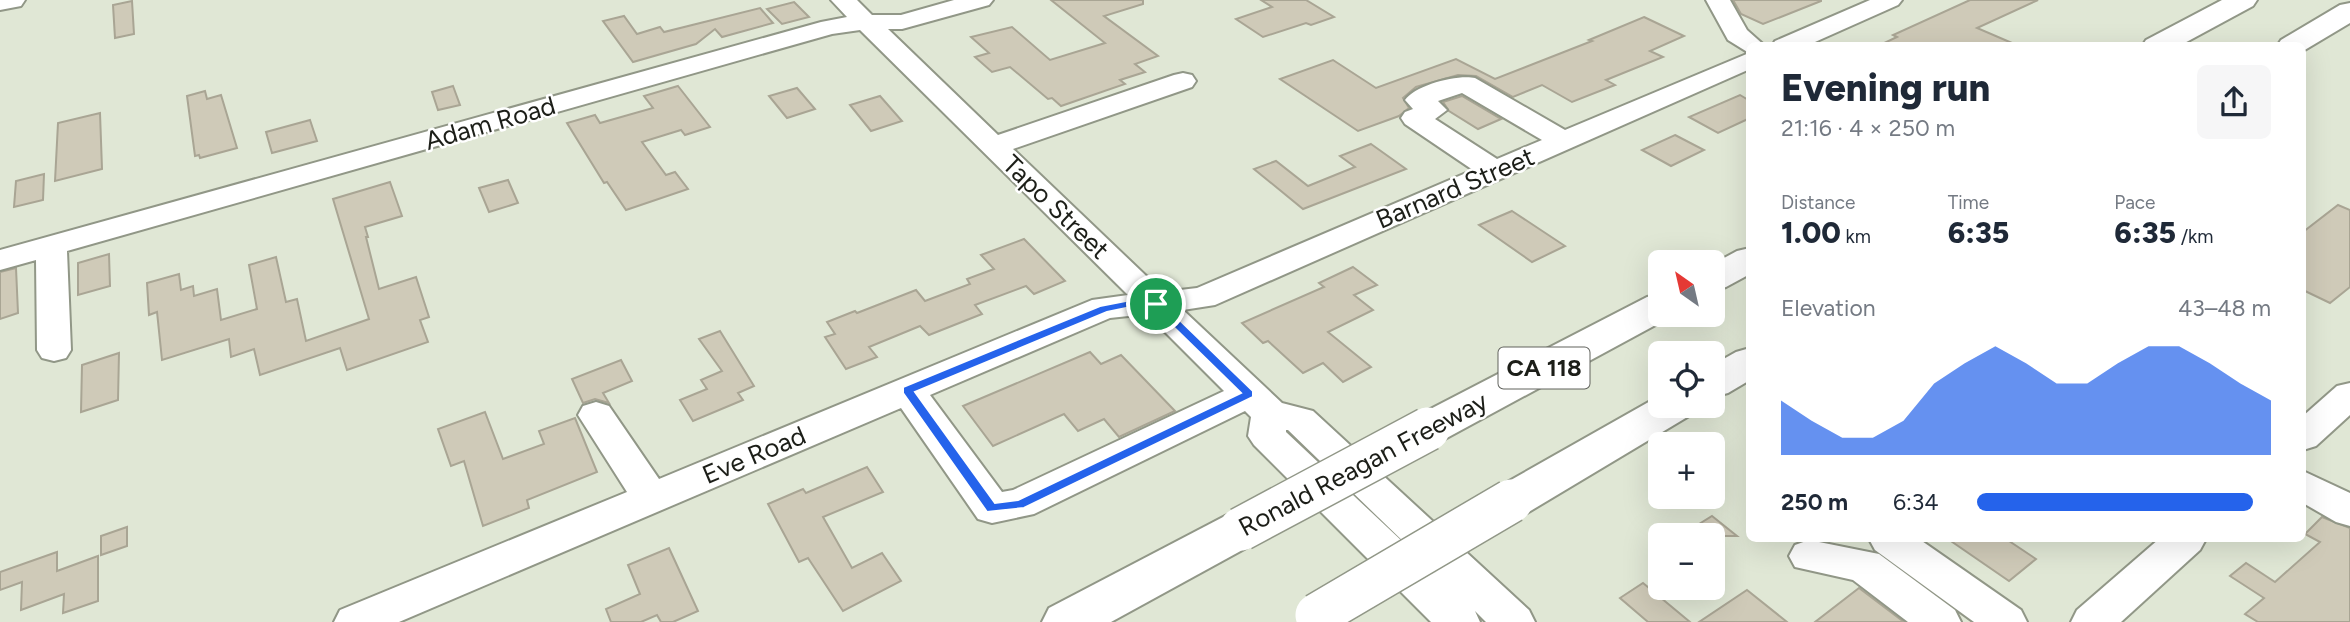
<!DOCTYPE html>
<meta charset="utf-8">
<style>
:root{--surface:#fff;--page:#f6f6f7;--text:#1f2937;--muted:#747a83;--accent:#2563eb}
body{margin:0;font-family:Figtree,sans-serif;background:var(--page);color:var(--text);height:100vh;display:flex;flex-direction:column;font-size:26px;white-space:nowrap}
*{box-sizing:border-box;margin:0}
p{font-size:23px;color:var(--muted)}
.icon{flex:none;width:38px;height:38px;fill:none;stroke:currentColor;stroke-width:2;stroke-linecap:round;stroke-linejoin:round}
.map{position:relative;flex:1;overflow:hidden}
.details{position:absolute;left:1746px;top:42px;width:560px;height:500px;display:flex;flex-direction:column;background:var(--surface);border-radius:10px;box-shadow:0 7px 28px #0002}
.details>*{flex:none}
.needle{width:46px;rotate:326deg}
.buttons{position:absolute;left:1648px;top:250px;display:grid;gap:14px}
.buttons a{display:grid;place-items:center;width:77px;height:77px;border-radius:10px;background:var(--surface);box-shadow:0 7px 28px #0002;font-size:35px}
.pin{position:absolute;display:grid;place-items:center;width:60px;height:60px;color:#fff;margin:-30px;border:4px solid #fff;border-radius:50%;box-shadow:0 2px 7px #0007}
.round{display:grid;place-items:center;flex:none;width:74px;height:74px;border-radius:10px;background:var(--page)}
.head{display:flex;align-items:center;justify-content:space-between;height:119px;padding:0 35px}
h1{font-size:38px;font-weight:800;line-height:52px}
.metrics{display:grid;grid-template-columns:repeat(3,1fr);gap:10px;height:119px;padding:7px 35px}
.metrics div{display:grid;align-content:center}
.metrics b{font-size:30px;font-weight:800}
.metrics small{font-size:19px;font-weight:400}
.metrics p{font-size:19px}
.chart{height:196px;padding:14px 35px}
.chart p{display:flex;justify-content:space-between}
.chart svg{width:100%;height:126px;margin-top:7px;fill:var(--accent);opacity:.7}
ul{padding:0 35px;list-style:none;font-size:23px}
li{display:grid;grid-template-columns:112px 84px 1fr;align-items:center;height:52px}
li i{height:18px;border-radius:9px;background:var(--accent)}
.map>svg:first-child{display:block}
.building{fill:#cfcab8;stroke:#a9a594;stroke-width:2}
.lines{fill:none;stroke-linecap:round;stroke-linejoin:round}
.minor-casing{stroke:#919787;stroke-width:4}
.major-casing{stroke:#919787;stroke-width:4}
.highway-casing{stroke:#919787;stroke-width:4}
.minor{fill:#fff;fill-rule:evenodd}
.major{fill:#fff;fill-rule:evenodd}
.highway{fill:#fff;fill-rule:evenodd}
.highway-bridge-casing{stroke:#919787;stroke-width:46;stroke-linecap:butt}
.highway-bridge{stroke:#fff;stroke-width:43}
.route{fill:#2563eb;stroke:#fff;stroke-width:2;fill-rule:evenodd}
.labels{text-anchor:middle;stroke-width:5;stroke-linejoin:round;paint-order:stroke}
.shield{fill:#fff;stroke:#60625d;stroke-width:2}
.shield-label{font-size:24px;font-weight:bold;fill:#1c1e18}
.street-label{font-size:26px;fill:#1c1e18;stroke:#fff}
</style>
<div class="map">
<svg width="2350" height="622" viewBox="0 0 2350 622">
<rect width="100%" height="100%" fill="#e0e7d5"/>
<!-- building -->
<g class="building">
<path d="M1051 0H1143V4L1104 16 1158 56 1135 64 1145 72 1120 80 1125 84 1061 106 1052 98 1048 99 1010 67 992 72 975 57 989 53 971 37 1012 27 1050 60 1105 43Z"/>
<path d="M1261 0H1306L1334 17 1311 25 1306 23 1263 37 1236 19 1272 7Z"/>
<path d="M1733 0H1821V1L1763 24 1741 14Z"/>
<path d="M1970 0H2038L1977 28 2019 46H1878L1897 37 1893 35Z"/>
<path d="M132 1 134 34 115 38 113 5Z"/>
<path d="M794 2 809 17 782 24 767 9Z"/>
<path d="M760 8 773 23 722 37 715 29 696 44 633 62 603 21 624 16 637 34 660 27 664 32Z"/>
<path d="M1644 17 1684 36 1650 51 1663 57 1606 80 1615 85 1572 102 1542 85 1513 97 1476 76 1458 75 1416 87 1403 98 1409 108 1399 116 1358 131 1280 79 1333 60 1376 88 1456 59 1495 79 1592 41 1589 40Z"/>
<path d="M453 86 460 105 438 110 432 92Z"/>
<path d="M678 86 710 127 685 135 681 130 642 142 666 175 675 172 688 189 626 210 607 182 604 183 567 123 595 115 600 123 653 108 644 96Z"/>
<path d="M797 88 815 109 787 118 769 96Z"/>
<path d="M205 91 207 99 221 95 237 148 200 158 199 155 195 156 187 96Z"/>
<path d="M1740 95 1750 101V118L1718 133 1689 117Z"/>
<path d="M880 96 902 121 871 131 850 105Z"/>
<path d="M1462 96 1501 119 1478 129 1449 111 1443 102Z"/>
<path d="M100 113 102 169 55 181 58 123Z"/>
<path d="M310 120 317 141 272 153 266 132Z"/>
<path d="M1675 135 1704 150 1671 166 1642 150Z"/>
<path d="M1371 144 1406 169 1303 209 1254 169 1276 161 1308 186 1355 167 1340 156Z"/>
<path d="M44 174 43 200 14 207 16 181Z"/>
<path d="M508 180 518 203 489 212 479 188Z"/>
<path d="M390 182 402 216 365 227 368 237H366L379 289 416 277 429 317 420 320 428 342 347 370 340 348 260 375 254 349 231 357 229 339 162 360 157 312 149 315 147 283 179 274 181 290 193 286 194 296 217 289 221 320 257 309 249 265 276 257 286 302 297 299 306 341 369 319 333 199Z"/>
<path d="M2338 205 2350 210V287L2330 303 2303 290V232Z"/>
<path d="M1512 211 1565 246 1532 262 1479 225Z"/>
<path d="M1024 239 1065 281 1034 294 1026 286 975 305 982 314 929 335 920 326 869 347 877 357 846 369 825 337 835 334 827 322 855 311 857 313 916 290 925 301 970 284 967 279 994 269 981 255Z"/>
<path d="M109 254 110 286 78 295V263Z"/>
<path d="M1353 267 1377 285 1354 295 1373 310 1328 332 1371 367 1343 382 1323 363 1303 373 1268 341 1263 343 1242 323 1324 287 1319 283Z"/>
<path d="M16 268 18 313 0 319V272Z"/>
<path d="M720 331 754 386 738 393 743 400 693 421 680 400 707 389 701 380 722 371 699 339Z"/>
<path d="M1090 352 1101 364 1121 355 1175 411 1119 437 1104 419 1078 431 1064 414 993 446 963 406Z"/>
<path d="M119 353 118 400 81 412 82 365Z"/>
<path d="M621 360 632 381 603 393 609 403 595 399 583 403 572 379Z"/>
<path d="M485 412 503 459 544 444 539 431 575 418 597 472 527 500 529 508 483 526 464 461 451 466 438 429Z"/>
<path d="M867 467 883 492 823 517 852 568 882 553 901 581 843 611 808 558 799 562 768 504 803 489 806 493Z"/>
<path d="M1712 516 1737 536H1680Z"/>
<path d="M2322 517 2350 528V622H2258L2245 614 2264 598 2230 576 2246 563 2275 582 2320 542 2305 534Z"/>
<path d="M127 527V546L101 555V536Z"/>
<path d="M1948 539H2006L2036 559 2009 581Z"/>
<path d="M669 548 698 611 673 622H661L657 615 641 622H611L606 609 640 594 628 565Z"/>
<path d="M57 552V571L98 556V601L63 613 64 594 21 610 22 582 0 590V572Z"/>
<path d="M1643 583 1690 622H1648L1620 598Z"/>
<path d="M1859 588 1904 622H1815Z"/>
<path d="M1747 590 1787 622H1699Z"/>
</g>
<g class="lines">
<defs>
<g id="minor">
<path d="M831 0H857L872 15H901L954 0H993L989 5 902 29H888L998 135 1174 75 1183 73 1192 75 1196 81 1192 87 1013 149 1163 292 1197 288 1473 170 1405 124 1401 118 1405 112 1413 109 1405 100C1415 85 1458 74 1475 78L1565 130 1749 53 1728 40 1706 0H1730L1747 30 1765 46H1750V69L1215 305 1183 310 1282 403 1313 411 1529 610 1535 622H1486L1475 611 1480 622H1431L1254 445 1248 436 1251 417 1245 411 1034 514 992 523 978 519 901 408 399 622H334L340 610 627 492 578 415 583 406 596 402 609 406 659 479 1092 300 1128 295 860 30 832 34 67 251 71 350 66 358 54 361 42 358 37 350 36 260 0 270V250L821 22 847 17ZM1462 93 1542 140 1497 159 1435 119 1447 110 1438 101ZM1147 314 1224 391 1013 490 1002 492 930 395 1110 318ZM1286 430H1288L1438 575 1286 432Z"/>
<path d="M1870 0H1902L1898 5 1806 46H1772L1775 41Z"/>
<path d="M2350 383V415L2316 446 2303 450V416L2337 386Z"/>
<path d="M2303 471 2350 493V526L2336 522 2303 503Z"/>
<path d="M1869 539H1919L2021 610 2027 622H1974L1875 550Z"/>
<path d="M2159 539H2206L2200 550 2121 622H2071L2077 610Z"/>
<path d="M1809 540 1879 554 1955 610 1961 622H1908L1853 580 1795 567 1789 556 1795 545Z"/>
</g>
<path id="major" d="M0 0H25L21 6 0 10Z"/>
<g id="highway">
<path d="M2222 0H2257L2253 6 2179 46H2142L2146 40Z"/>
<path d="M2350 3V23L2303 51V46H2277L2281 40 2340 5Z"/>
<path d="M1750 248V274L1726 287 1713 291V264L1737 251Z"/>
<path d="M1661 294V315H1674L1443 440 1428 444 1413 440 1407 429 1413 418 1647 297Z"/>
<path d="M1750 348V380L1728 393 1713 397V365L1736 352Z"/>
<path d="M1661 395V406H1695L1689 416 1527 513 1511 518 1495 513 1488 501 1495 489Z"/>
<path d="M1241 511 1257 516 1264 529 1257 542 1111 622H1042L1049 608 1225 516Z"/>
</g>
</defs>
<!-- minor casing -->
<use href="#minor" class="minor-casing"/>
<!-- major casing -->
<use href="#major" class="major-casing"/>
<!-- highway casing -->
<use href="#highway" class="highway-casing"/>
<!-- minor -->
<use href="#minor" class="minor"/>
<!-- major -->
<use href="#major" class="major"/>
<!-- highway -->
<use href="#highway" class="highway"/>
<defs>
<g id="highway-bridge">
<path d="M1241 529 1428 429"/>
<path d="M1317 615 1511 501"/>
</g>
</defs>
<!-- highway-bridge casing -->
<use href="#highway-bridge" class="highway-bridge-casing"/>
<!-- highway-bridge -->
<use href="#highway-bridge" class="highway-bridge"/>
</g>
<!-- route -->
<path class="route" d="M1136 299 1160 301 1253 391V397L1024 508 987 512 903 393V387L1100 306ZM1136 306 1153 307 1241 393 1018 500 995 503 915 392 1107 312Z"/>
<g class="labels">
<!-- shield labels -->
<rect class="shield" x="1498.5" y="347.5" width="91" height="41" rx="5"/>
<g class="shield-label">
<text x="1544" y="376">CA 118</text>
</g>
<!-- street labels -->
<g class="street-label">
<text transform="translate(490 123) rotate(-16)" y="9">Adam Road</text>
<text transform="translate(1455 188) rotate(-23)" y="9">Barnard Street</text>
<text transform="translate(1056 207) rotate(44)" y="9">Tapo Street</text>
<text transform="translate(754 455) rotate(-23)" y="9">Eve Road</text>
<text transform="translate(1363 464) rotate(-28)" y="9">Ronald Reagan Freeway</text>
</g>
</g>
</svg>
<div class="buttons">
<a><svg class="needle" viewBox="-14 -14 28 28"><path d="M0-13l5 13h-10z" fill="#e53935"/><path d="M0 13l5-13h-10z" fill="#747a83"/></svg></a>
<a><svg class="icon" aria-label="locate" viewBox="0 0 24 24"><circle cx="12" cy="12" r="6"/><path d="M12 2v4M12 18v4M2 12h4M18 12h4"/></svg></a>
<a>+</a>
<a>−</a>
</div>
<div class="pin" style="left:1156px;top:304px;background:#1e9e55"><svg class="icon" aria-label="arrive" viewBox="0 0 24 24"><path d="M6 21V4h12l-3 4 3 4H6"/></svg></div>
<section class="details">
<div class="head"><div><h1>Evening run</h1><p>21:16 · 4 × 250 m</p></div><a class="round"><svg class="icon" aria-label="share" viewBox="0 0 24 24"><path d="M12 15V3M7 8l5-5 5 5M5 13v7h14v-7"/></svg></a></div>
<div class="metrics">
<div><p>Distance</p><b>1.00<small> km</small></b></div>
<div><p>Time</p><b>6:35</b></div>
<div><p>Pace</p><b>6:35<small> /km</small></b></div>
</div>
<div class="chart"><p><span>Elevation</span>43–48 m</p>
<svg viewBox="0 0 160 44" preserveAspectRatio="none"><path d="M0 44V25L10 32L20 38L30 38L40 32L50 19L60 12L70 6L80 12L90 19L100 19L110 12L120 6L130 6L140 12L150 19L160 25V44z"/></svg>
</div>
<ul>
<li><b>250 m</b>6:34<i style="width:94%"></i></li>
</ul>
</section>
</div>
